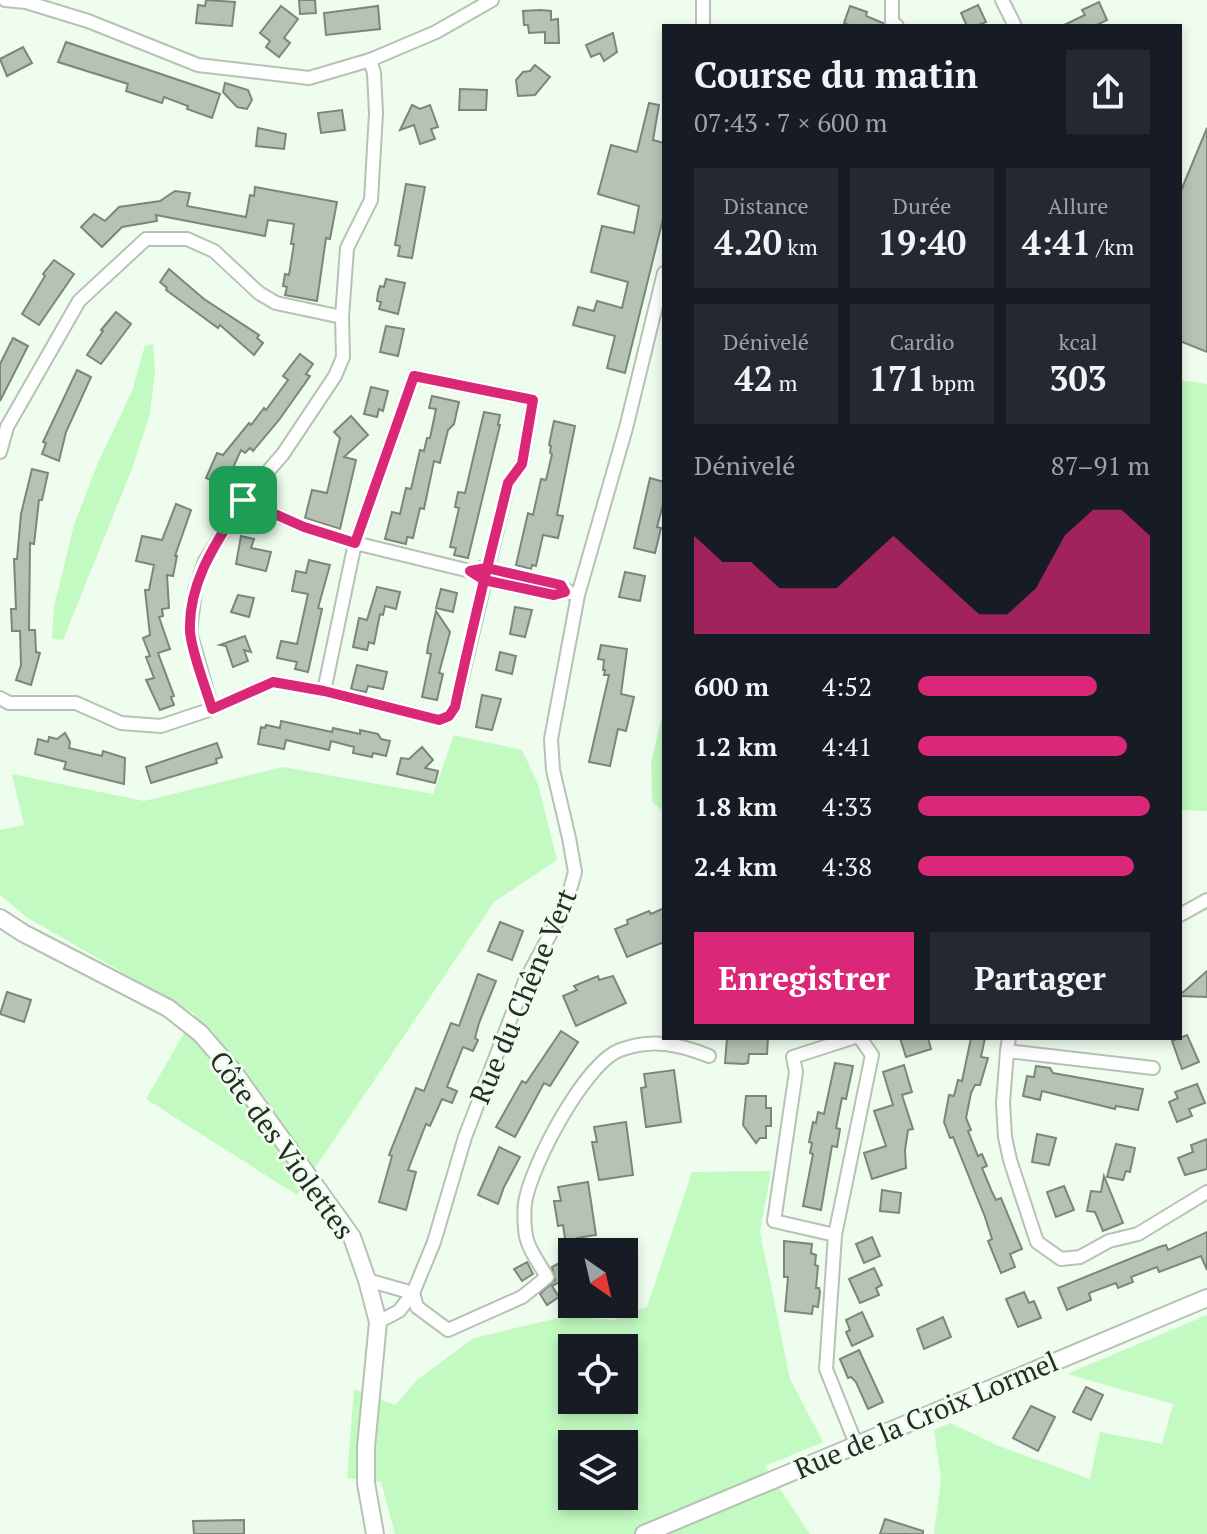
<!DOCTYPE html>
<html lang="fr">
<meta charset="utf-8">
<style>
:root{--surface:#171b24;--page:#242831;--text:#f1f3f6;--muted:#9ea1a6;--accent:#db2777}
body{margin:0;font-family:"PT Serif",serif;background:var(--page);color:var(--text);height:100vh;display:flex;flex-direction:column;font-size:30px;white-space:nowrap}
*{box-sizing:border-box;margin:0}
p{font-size:26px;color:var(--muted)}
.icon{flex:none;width:44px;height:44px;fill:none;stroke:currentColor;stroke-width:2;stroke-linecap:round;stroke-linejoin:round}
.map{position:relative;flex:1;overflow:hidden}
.side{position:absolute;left:662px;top:24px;width:520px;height:1016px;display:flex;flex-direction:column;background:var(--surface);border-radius:0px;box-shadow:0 4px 12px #0003}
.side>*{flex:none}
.needle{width:52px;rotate:146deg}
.controls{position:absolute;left:558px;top:1238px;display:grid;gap:16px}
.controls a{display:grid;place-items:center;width:80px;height:80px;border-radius:0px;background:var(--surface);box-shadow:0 4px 12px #0003;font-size:40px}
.pin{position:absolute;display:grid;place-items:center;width:68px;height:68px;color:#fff;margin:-34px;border-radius:16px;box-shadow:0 4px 12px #0006}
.round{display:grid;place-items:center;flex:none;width:84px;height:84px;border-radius:0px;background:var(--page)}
.overview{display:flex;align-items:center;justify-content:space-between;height:136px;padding:0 32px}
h1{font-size:36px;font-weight:700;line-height:60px}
.figures{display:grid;grid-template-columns:repeat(3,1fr);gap:12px;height:136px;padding:8px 32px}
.figures div{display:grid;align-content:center;border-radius:0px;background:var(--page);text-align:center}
.figures b{font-size:34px;font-weight:700}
.figures small{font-size:22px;font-weight:400}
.figures p{font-size:22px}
.chart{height:224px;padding:16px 32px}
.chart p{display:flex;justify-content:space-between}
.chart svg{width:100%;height:144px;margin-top:8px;fill:var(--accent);opacity:.7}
.button{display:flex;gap:16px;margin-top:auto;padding:16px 32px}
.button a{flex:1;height:92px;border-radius:0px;background:var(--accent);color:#fff;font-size:32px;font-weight:700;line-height:92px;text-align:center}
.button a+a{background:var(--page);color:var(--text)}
ul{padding:0 32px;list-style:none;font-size:26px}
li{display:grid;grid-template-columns:128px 96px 1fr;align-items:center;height:60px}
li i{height:20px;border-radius:10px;background:var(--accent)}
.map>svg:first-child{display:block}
.green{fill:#c2fac1;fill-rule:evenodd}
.building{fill:#b5c2b4;stroke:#7a877a;stroke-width:2}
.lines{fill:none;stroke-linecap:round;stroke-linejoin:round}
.minor-casing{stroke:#b5c2b4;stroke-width:16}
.tertiary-casing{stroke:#b5c2b4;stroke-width:20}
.minor{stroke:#fff;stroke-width:12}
.tertiary{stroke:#fff;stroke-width:16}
.route-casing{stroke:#fff;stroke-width:16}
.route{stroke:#db2777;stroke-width:10}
.labels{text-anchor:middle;stroke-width:6;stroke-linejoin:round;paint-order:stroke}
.street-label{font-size:28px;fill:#272c27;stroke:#effdef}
</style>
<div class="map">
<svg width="1207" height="1534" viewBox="0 0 1207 1534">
<rect width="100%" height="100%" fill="#effdef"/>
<!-- green -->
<g class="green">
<path d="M153 344 155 371 150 414 132 469 63 640 52 639 54 607 74 525 97 465 132 391 145 345Z"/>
<path d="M1180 380 1207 384V811L1180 810Z"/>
<path d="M664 708V812L652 802 651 763Z"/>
<path d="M454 735 522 750 538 784 557 860 494 902 297 1195 146 1099 195 1014 28 918 0 895V830L24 825 12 774 144 801 283 767 433 794Z"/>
<path d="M771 1171 760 1232 790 1379 823 1442 765 1466 810 1534H395L381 1482 347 1478 354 1389 395 1405 418 1379 474 1338 566 1316 614 1320 647 1307 692 1172ZM572 1348H624V1400H572ZM572 1444H624V1496H572Z"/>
<path d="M1207 1315V1534H934L941 1479 934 1430 950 1423 999 1446 1090 1479 1100 1432 1162 1444 1173 1404 1067 1374Z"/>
</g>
<!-- building -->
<g class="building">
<path d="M206 0 235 2 232 26 196 23 198 5 205 6Z"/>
<path d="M299 0H315L316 13 300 14Z"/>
<path d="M1099 2 1107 20 1095 26H1062L1085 15 1082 10Z"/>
<path d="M978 5 986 22 976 26H967L961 13Z"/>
<path d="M281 6 298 19 284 38 290 43 279 57 266 47 270 41 260 33Z"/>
<path d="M378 6 380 29 326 35 324 13Z"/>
<path d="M850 6 867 12 866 16 883 23 884 26H851L844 23Z"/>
<path d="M540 10 551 11V20L558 19 559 43H545V32L529 33 528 25H524L523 11Z"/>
<path d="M613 33 617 52 604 61 600 53 591 57 586 45Z"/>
<path d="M66 42 220 94 212 118 187 109 188 106 164 97 162 103 126 91 128 84 58 62Z"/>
<path d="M23 47 32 63 7 76 0 59Z"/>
<path d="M535 65 550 77 535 95 518 96 516 80 523 72 530 71Z"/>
<path d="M225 83 248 90 252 100 247 109 237 107 223 92Z"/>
<path d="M460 89 487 90 486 110H459Z"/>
<path d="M649 103 659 105 653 140 664 143V215L625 373 607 368 615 336 573 325 578 307 594 311 597 301 622 308 628 282 591 272 602 226 634 233 639 206 598 194 611 145 637 152Z"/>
<path d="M412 105 420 109 430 105 438 127 431 129 435 139 420 144 414 125 400 130Z"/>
<path d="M342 110 345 130 321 133 318 113Z"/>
<path d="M258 128 286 134 284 149 256 146Z"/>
<path d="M1207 128V352L1180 341V193Z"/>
<path d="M406 184 425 187 412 258 398 256 400 246 395 245Z"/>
<path d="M255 187 337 202 330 239 326 238 317 301 285 295 287 287 283 286 285 274 289 275 294 244H291L294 224 268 220 265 236 156 215 157 221 122 227 102 247 81 227 94 214 105 221 119 207 160 201 175 191 190 193 187 206 246 217 250 195 254 196Z"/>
<path d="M54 260 74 274 39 325 22 314 45 276 43 274Z"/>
<path d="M169 269 204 299 259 335 257 338 263 343 254 355 220 325 218 328 166 290 167 288 160 282Z"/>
<path d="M386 279 405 283 398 314 379 309 381 302 377 301 378 293 380 286 384 287Z"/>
<path d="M116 312 131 324 101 364 87 355 103 331 101 330Z"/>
<path d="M386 326 404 329 398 356 380 352Z"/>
<path d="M13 338 28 346 0 401V364Z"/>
<path d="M300 354 313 364 306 374 310 376 279 420 253 451 250 448 245 453 241 450 228 479 221 476 218 483 206 478 217 453 223 455 249 423 251 425 264 408 266 410 288 380 283 376Z"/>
<path d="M77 370 91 377 66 432 59 461 42 454 46 443 43 442Z"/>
<path d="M371 387 388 391 383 411 379 409 377 417 364 414Z"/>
<path d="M432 396 459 402 454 424 448 430 440 463 434 461 424 509 420 508 413 538 407 537 406 544 385 539 392 512 400 514 406 488 411 489 420 450 424 451 427 438H430L436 409 429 408Z"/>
<path d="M484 412 500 415 498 425H500L468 558 454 555 456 548 450 547 459 508 455 507 458 492 465 493Z"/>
<path d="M351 416 368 435 344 457 356 460 340 529 305 518 312 490 327 493 340 438 334 432Z"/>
<path d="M554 421 575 426 557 515 563 516 558 538 543 535 536 566 532 565 531 569 516 565 528 513 533 515 541 479 546 480 552 454 550 453 551 446 549 445Z"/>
<path d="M32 469 48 473 42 500H39L34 544 30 543 29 630H35L36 652 40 653 31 685 16 680 21 665 20 631H12L11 609H16L14 559H17L21 514Z"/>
<path d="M650 478 664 482V501L657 527 661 528 655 553 634 548Z"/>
<path d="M176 504 191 510 175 556H177L173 576 167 575 169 608 162 609 163 616 159 617 170 649 158 653 174 696 171 697 174 705 160 710 146 680 154 678 146 657 150 656 143 638 150 635 145 590H149L154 565 136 561 142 536 162 540Z"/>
<path d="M241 536 254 539 251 548 271 552 266 571 236 564Z"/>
<path d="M309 560 330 565 318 608 322 609 308 672 295 669 297 662 277 658 281 641 297 644 308 594 292 591 296 571 306 573Z"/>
<path d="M625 572 645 576 640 601 619 597Z"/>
<path d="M377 587 400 592 396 609 385 606 383 615 380 614 374 644 369 642 367 650 353 647 359 618 367 620Z"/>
<path d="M441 589 457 593 453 612 436 608Z"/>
<path d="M238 595 254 598 249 617 231 612Z"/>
<path d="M515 607 532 610 525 637 510 634Z"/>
<path d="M436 611 450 632 439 673 443 674 437 700 422 697 431 654 427 653 428 646Z"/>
<path d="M245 636 251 652 244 650 248 661 233 667 226 646 220 645Z"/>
<path d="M601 645 627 649 621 694 634 697 626 731 618 729 610 766 589 762 609 675H604L605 670H603L604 660 598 659Z"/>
<path d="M500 652 516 656 512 674 496 670Z"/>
<path d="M357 665 387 672 383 689 368 686 366 692 351 689Z"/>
<path d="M482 695 501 699 492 730 476 727Z"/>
<path d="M281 721 332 732 333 728 360 734V730L378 734 381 739 390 741 386 756 373 753 372 757 353 753 354 747 331 741 329 750 286 740 284 749 258 744 261 727 265 728 266 725 280 728Z"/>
<path d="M65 733 70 742 69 748 102 756 103 751 125 758 124 784 64 769 66 762 35 754 38 739 48 742 49 737 57 739Z"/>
<path d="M217 743 222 757 216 759 217 763 151 783 146 767Z"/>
<path d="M422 747 433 760 425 768 438 771 435 783 397 774 401 758 409 759Z"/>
<path d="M664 908V942L627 957 615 929 628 924 627 920 649 911 651 914Z"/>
<path d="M500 922 523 931 512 960 488 951Z"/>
<path d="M1207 971V997L1180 996V995Z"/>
<path d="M478 974 496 981 479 1023 475 1038 478 1040 473 1051 463 1047 447 1087 457 1091 452 1103 442 1099 430 1126 426 1124 408 1170 416 1172 406 1210 379 1202 392 1156 389 1155 407 1110 416 1088 424 1091 451 1023 459 1026Z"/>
<path d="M598 976 599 980 613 976 626 1003 576 1026 563 996 577 990 574 986Z"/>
<path d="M7 992 31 1000 24 1022 0 1014Z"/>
<path d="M561 1031 578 1042 550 1086 544 1083 515 1137 496 1127 522 1081 526 1083Z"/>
<path d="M1187 1035 1199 1062 1182 1069 1172 1041Z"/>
<path d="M727 1038H768L767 1054H749L748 1063 744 1064 725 1063Z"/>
<path d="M900 1038H928L931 1049 906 1057Z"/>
<path d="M971 1038H985L981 1057 988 1058 980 1085H975L971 1093 966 1118 971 1130 968 1131 978 1156 982 1154 987 1166 982 1168 992 1192 996 1200 1001 1198 1022 1249 1010 1254 1015 1267 1001 1273 988 1241 992 1239 985 1217 953 1137 950 1138 944 1122 949 1095 954 1096 958 1080 962 1081Z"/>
<path d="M835 1063 853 1066 846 1099 842 1098 836 1128 840 1129 837 1147 832 1146 821 1210 803 1206 813 1154 810 1153 812 1143 809 1142 813 1122 816 1123 818 1112 824 1114Z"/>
<path d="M904 1065 912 1092 902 1095 913 1129 908 1130 905 1150 906 1168 872 1179 864 1153 886 1146 874 1111 893 1105 883 1072Z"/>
<path d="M1036 1066 1050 1068 1053 1073 1143 1089 1138 1110 1116 1106 1115 1109 1042 1091 1040 1100 1023 1096 1027 1076 1034 1077Z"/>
<path d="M674 1070 681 1122 646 1127 641 1088 646 1087 644 1074Z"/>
<path d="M1197 1084 1205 1103 1189 1109 1192 1116 1177 1122 1169 1102 1178 1098 1175 1092Z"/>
<path d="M746 1096H766V1108H771V1126H766V1138H760L756 1143 743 1125Z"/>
<path d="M626 1122 633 1175 599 1180 592 1142H597L594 1127Z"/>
<path d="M1037 1134 1056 1138 1049 1165 1032 1162Z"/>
<path d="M1207 1139V1169L1185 1175 1178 1158 1193 1152 1191 1145Z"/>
<path d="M1116 1144 1135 1148 1130 1172 1126 1171 1123 1180 1107 1177Z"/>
<path d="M499 1147 520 1157 504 1187 498 1204 478 1195Z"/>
<path d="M1104 1176 1123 1223 1103 1231 1095 1212 1087 1211 1091 1191 1101 1192Z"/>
<path d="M588 1182 596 1235 577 1238 584 1252H567L563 1225 558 1226 554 1201H561L558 1187Z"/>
<path d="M1064 1186 1074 1210 1056 1217 1047 1192Z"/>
<path d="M882 1190 901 1193 899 1213 880 1211Z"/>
<path d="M1207 1232V1270L1201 1256 1159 1272 1157 1267 1131 1277 1133 1282 1118 1288 1116 1283 1089 1293 1091 1300 1067 1310 1058 1288 1159 1247 1166 1245 1168 1250Z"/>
<path d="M872 1237 880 1256 864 1263 856 1244Z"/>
<path d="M784 1241 812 1244 811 1253 816 1255 815 1265 818 1266 816 1288H819L820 1292 818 1307 813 1306 812 1314 785 1311 788 1277H784Z"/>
<path d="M572 1256V1275L552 1286 559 1297 547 1305 540 1294 555 1280 552 1267Z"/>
<path d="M527 1262 533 1274 522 1281 514 1269Z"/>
<path d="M874 1268 882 1285 876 1288 879 1295 860 1303 849 1279Z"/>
<path d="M1024 1292 1029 1303 1034 1301 1041 1318 1018 1327 1006 1299Z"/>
<path d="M862 1312 873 1336 852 1346 846 1332 850 1330 846 1320Z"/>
<path d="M943 1317 951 1337 924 1349 917 1329Z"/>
<path d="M859 1350 883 1402 868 1409 856 1382 851 1377 848 1378 840 1359Z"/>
<path d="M1086 1387 1103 1395 1091 1420 1073 1412Z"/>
<path d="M1031 1406 1055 1417 1038 1451 1013 1438Z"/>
<path d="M885 1519 923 1531V1534H880Z"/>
<path d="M244 1520V1534H194L193 1521Z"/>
</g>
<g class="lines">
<defs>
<g id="minor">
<path d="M5 0 26 2 88 21 198 65 309 78 370 60 436 32 492 0"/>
<path d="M892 0V22L897 26"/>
<path d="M1002 0 1015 26"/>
<path d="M703 26V0"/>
<path d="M0 452 7 427 79 301 146 239H187L214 251 259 293 276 303 342 317"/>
<path d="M243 500 304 527 355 543 470 571 484 580 554 595 565 592"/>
<path d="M483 567 557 584 571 593"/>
<path d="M0 698 9 703H76L121 723 161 726 212 709 273 682 324 691 439 720 449 716 455 707 508 483 522 464 533 400 414 376 355 543 324 691"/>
<path d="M212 709 190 632 195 590 205 561 243 500 283 454 335 376 343 357 342 317 347 248 371 200 376 113 374 73 370 60"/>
<path d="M1180 915 1207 900"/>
<path d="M1009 1038 1007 1051 1153 1068"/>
<path d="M1007 1051 1003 1103 1005 1137 1010 1160 1037 1242 1061 1259 1080 1257 1109 1241 1138 1234 1207 1192"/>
<path d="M835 1235 774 1221 796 1072 793 1057 852 1038"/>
<path d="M367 1280 413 1293"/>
<path d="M413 1293 417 1307 448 1330 522 1297 547 1277C541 1266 530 1252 527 1240 524 1230 524 1212 525 1203 531 1165 585 1063 620 1050 652 1038 679 1044 709 1056"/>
<path d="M378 1322 399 1311 413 1293 434 1242 465 1137 525 981 565 907 575 872 569 838 553 770 551 739 578 595 626 428 664 273"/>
<path d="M856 1444 826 1369 835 1235 872 1055 860 1038"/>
</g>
<g id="tertiary">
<path d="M0 918 23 933 168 1008 200 1033 233 1071 352 1237 367 1280 378 1322 366 1447V1483L375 1534"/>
<path d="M644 1534 1207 1298"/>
</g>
</defs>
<!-- minor casing -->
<use href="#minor" class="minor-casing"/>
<!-- tertiary casing -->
<use href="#tertiary" class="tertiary-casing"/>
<!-- minor -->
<use href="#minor" class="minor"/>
<!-- tertiary -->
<use href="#tertiary" class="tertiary"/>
</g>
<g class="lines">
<defs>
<path id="route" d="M243 500C218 540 188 581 190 631 191 651 206 688 212 709L273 682 324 691 439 720 449 716 455 707C465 660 476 614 487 568L561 585 565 592 554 595 484 580 470 571 487 568 508 483 522 464 533 400 414 376 355 543 304 527 243 500"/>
</defs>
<!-- route casing -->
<use href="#route" class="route-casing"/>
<!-- route -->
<use href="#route" class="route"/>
</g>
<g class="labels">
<!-- street labels -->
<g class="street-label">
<text transform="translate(523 996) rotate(-67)" y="10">Rue du Chêne Vert</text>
<text transform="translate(282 1145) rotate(54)" y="10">Côte des Violettes</text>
<text transform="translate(926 1415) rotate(-23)" y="10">Rue de la Croix Lormel</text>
</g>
</g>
</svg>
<div class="controls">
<a><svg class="needle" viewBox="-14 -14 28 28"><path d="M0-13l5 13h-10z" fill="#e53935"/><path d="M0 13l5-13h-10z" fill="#9ea1a6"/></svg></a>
<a><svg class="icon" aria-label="locate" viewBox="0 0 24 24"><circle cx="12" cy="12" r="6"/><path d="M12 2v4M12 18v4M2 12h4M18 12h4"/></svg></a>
<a><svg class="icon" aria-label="layers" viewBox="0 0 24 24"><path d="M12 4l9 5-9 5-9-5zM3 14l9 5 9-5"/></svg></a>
</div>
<div class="pin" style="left:243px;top:500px;background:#1e9e55"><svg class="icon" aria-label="arrive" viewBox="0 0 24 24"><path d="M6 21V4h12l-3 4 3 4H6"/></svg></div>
<section class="side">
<div class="overview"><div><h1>Course du matin</h1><p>07:43 · 7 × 600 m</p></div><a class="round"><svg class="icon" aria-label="share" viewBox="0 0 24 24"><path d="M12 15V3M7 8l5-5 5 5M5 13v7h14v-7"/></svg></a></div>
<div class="figures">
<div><p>Distance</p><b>4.20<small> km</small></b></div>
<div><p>Durée</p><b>19:40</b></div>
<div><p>Allure</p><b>4:41<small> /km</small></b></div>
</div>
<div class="figures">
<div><p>Dénivelé</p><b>42<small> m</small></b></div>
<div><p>Cardio</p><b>171<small> bpm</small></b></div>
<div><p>kcal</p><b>303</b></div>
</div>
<div class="chart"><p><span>Dénivelé</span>87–91 m</p>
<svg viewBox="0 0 160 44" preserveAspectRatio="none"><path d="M0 44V14L10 22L20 22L30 30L40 30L50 30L60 22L70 14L80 22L90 30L100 38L110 38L120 30L130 14L140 6L150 6L160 14V44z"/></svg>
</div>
<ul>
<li><b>600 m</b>4:52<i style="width:77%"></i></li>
<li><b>1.2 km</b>4:41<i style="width:90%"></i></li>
<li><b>1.8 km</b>4:33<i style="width:100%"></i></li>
<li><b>2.4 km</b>4:38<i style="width:93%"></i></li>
</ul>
<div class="button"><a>Enregistrer</a><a>Partager</a></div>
</section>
</div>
